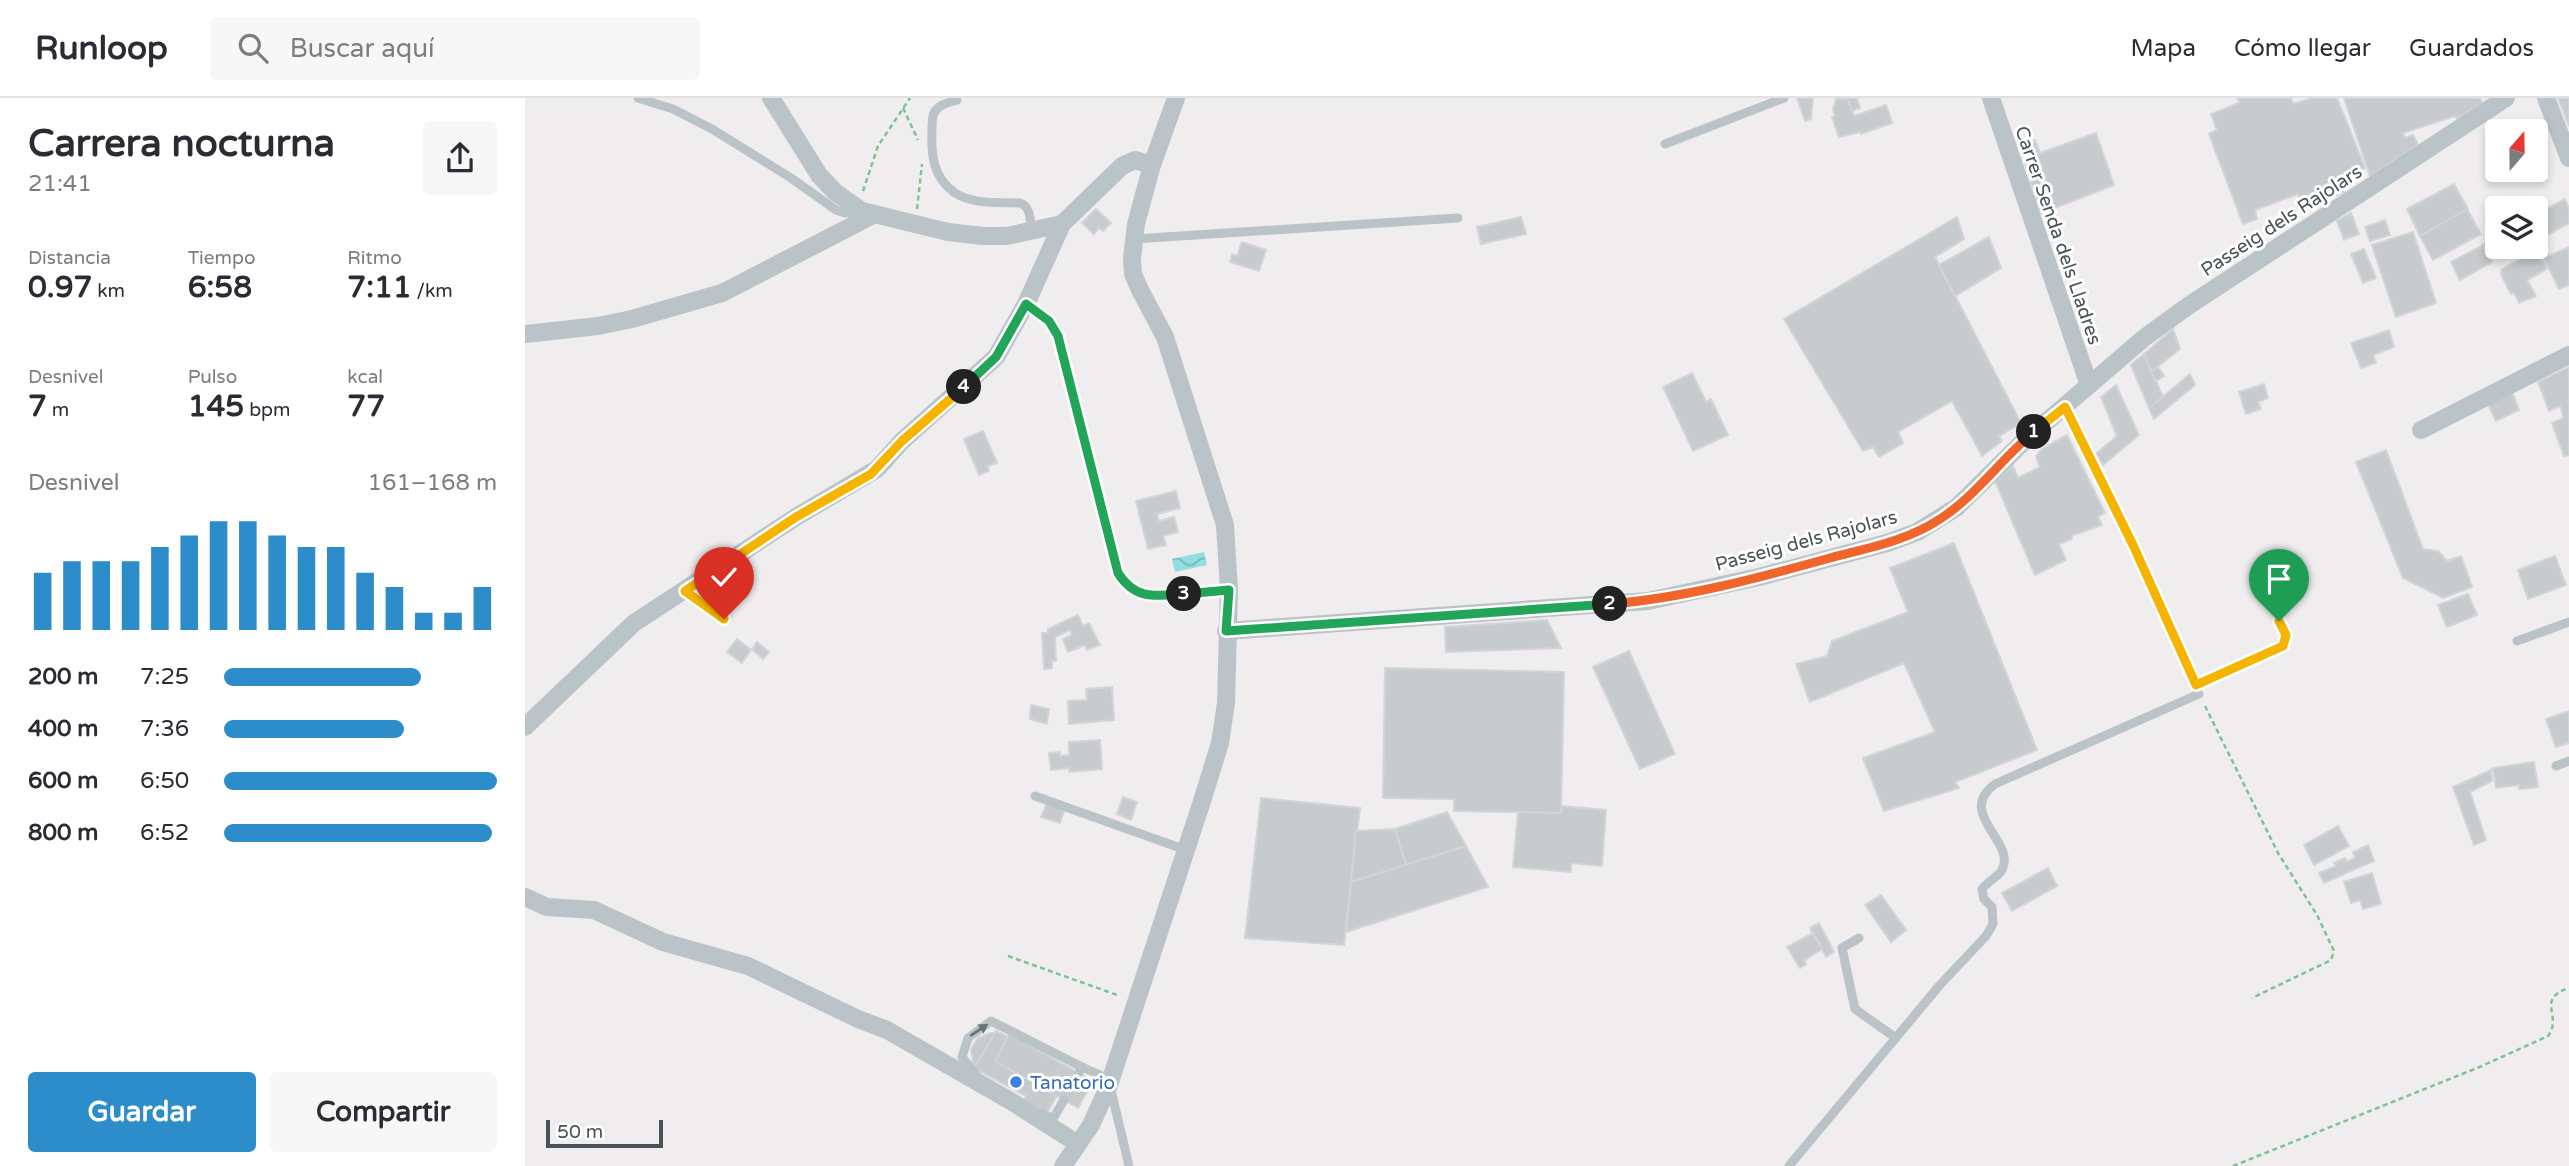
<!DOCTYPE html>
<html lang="es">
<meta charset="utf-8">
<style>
:root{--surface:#fff;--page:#f7f7f7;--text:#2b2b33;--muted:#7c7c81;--line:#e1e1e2;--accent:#2d8dca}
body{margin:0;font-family:"Varela Round",sans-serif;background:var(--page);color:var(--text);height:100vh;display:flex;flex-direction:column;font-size:26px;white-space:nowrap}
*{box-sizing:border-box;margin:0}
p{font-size:23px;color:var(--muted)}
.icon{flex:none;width:38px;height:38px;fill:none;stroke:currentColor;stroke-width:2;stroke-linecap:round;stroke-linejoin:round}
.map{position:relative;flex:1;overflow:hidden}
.sheet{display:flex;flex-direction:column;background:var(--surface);width:525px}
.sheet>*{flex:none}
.needle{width:46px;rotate:20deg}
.fabs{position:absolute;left:1960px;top:21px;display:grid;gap:14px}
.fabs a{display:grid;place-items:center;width:63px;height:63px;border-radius:7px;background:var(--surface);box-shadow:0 4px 10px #0003;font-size:35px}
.scale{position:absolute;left:21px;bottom:18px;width:117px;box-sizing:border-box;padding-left:7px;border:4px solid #485358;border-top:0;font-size:19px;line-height:24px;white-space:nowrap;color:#485358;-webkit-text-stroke:5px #fff;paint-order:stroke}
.pin{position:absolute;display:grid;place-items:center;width:60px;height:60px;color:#fff;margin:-72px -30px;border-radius:50% 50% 50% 0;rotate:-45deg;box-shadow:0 0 7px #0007}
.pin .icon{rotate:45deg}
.km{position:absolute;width:35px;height:35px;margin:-18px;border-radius:50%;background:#222;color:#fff;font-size:19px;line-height:35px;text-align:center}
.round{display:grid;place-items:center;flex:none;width:74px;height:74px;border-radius:7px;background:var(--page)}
.summary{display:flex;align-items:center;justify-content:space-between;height:119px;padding:0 28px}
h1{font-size:38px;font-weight:700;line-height:52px}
.metrics{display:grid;grid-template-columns:repeat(3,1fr);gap:10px;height:119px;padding:7px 28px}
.metrics div{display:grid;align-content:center}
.metrics b{font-size:30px;font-weight:700}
.metrics small{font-size:19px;font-weight:400}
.metrics p{font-size:19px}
.chart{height:196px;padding:14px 28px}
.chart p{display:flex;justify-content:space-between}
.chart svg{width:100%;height:126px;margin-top:7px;stroke:var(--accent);stroke-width:6}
.action{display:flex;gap:14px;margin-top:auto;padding:14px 28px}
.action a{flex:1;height:80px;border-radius:7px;background:var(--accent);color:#fff;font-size:28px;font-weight:700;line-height:80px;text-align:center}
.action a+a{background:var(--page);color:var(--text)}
ul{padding:0 28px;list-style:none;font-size:23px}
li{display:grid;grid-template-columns:112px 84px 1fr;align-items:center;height:52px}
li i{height:18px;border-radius:9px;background:var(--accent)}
header{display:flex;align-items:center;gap:42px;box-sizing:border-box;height:98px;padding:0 35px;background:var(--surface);border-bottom:2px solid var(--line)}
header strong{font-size:33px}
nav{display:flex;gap:38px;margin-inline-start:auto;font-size:24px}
.search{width:490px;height:63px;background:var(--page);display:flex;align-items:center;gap:18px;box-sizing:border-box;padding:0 24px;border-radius:7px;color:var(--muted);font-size:26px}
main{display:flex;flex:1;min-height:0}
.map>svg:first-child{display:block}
.water{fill:url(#water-waves)}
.building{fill:#c8cbce;stroke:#d2d5d8;stroke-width:2}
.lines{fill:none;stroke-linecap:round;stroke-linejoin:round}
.path{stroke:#7cc393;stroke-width:2.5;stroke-dasharray:5 3.5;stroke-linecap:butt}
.service{stroke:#bac4c8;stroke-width:9}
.minor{stroke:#bac4c8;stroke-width:18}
.oneway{fill:#6a757a}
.split-1-casing{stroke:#fff;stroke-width:14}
.split-2-casing{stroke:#fff;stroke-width:14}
.split-3-casing{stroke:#fff;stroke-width:14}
.split-4-casing{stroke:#fff;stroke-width:14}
.split-5-casing{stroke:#fff;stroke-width:14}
.split-1{stroke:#f5b400;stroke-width:9}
.split-2{stroke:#f0652b;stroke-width:9}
.split-3{stroke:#22a559;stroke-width:9}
.split-4{stroke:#22a559;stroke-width:9}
.split-5{stroke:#f5b400;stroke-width:9}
.shop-dot{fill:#3f7fe0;stroke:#fff;stroke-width:2.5}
.labels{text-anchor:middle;stroke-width:6;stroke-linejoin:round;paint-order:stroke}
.street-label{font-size:19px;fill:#485358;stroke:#fff}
.shop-label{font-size:19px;fill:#366cbe;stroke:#fff;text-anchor:start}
</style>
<header>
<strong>Runloop</strong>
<div class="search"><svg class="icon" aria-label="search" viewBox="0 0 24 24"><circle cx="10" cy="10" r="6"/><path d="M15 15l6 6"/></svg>Buscar aquí</div>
<nav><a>Mapa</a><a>Cómo llegar</a><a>Guardados</a></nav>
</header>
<main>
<section class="sheet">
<div class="summary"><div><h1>Carrera nocturna</h1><p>21:41</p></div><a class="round"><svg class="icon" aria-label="share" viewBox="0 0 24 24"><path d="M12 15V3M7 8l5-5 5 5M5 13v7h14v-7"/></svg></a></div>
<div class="metrics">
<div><p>Distancia</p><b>0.97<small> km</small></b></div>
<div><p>Tiempo</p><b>6:58</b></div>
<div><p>Ritmo</p><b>7:11<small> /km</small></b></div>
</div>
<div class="metrics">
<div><p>Desnivel</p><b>7<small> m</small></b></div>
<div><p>Pulso</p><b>145<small> bpm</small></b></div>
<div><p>kcal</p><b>77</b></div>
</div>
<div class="chart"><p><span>Desnivel</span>161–168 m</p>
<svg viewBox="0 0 160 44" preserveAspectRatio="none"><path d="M5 44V24M15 44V20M25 44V20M35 44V20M45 44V15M55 44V11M65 44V6M75 44V6M85 44V11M95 44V15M105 44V15M115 44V24M125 44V29M135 44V38M145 44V38M155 44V29"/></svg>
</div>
<ul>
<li><b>200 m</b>7:25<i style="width:72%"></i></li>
<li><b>400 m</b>7:36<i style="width:66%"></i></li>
<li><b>600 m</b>6:50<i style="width:100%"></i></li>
<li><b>800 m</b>6:52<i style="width:98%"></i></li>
</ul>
<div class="action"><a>Guardar</a><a>Compartir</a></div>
</section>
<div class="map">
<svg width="2044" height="1068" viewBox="0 0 2044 1068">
<defs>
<pattern id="water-waves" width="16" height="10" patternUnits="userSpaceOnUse" patternTransform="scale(1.75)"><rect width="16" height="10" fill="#91dfe1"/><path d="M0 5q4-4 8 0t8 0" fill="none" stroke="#78b7b9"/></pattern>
</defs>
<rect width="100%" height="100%" fill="#f0edee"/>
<!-- water -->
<path class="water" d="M679 454 682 467 650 474 647 461Z"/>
<!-- building -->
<g class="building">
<path d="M1272 0H1288L1286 21 1280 23Z"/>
<path d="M1322 0H1332L1335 10 1326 13Z"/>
<path d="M1322 0 1329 18 1361 7 1367 25 1336 36 1335 34 1314 39 1307 19 1310 18 1308 11 1311 1Z"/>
<path d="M1712 0H1766L1768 6 1787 0H1812L1840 70 1801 87 1804 99 1779 110 1773 96 1730 112 1732 121 1718 126 1684 36 1692 32 1686 16 1714 5Z"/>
<path d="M1819 0H1955L1957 5 1932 21 1930 18 1878 35 1880 40 1888 37 1893 47 1845 78Z"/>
<path d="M2033 0H2044V28Z"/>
<path d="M1571 35 1589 87 1515 116 1495 47 1510 42 1515 55Z"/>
<path d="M1814 85 1819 94 1811 98 1806 89Z"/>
<path d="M1929 86 1943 111 1895 138 1882 111Z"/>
<path d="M2040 101 2044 111V125L2011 143V117Z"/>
<path d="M571 111 586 125 578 133 574 130 569 136 557 125Z"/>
<path d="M1942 111 1956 136 1908 162 1895 138Z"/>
<path d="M1826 115 1834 136 1819 142 1812 123Z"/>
<path d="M996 119 1001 136 956 146 952 129Z"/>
<path d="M1432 119 1439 141 1410 159 1496 325 1474 338 1477 343 1457 358 1427 303 1373 334 1378 345 1354 359 1348 349 1338 353 1259 221Z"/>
<path d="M1860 122 1865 137 1845 143 1840 129Z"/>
<path d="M1888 134 1911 205 1871 219 1847 147Z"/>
<path d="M1972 138V149L1985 150 1966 161 1958 147Z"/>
<path d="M1464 139 1476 170 1430 198 1414 167Z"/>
<path d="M717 144 741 152 734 173 705 164 707 156 712 158Z"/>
<path d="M1958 147 1967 164 1935 182 1926 164Z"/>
<path d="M2044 149V187L2034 191 2019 160Z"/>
<path d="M1839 151 1851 180 1838 185 1826 156Z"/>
<path d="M2013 152 2022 171 2002 182 2011 198 1994 205 1989 195 1986 196 1976 176 1977 171Z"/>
<path d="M1648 231 1655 251 1626 274 1619 256Z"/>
<path d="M1864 232 1869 249 1848 257 1851 265 1836 270 1826 245Z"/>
<path d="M1619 256 1638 299 1624 310 1606 267Z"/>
<path d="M1633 269 1639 278 1631 283 1626 274Z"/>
<path d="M2044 269V357L2039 358 2027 325 2039 320 2035 308 2024 313 2013 284Z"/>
<path d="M1167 275 1181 304 1186 301 1203 337 1168 353 1138 289Z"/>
<path d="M1665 276 1670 287 1629 321 1624 310Z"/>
<path d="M1739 286 1743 300 1733 304 1736 311 1721 316 1714 294Z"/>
<path d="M1591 287 1614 337 1578 367 1571 356 1592 338 1576 299Z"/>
<path d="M1987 294 1994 312 1971 323 1963 306Z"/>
<path d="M458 333 472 365 463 368 464 373 454 377 439 341Z"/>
<path d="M1542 337 1580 415 1573 418 1577 427 1546 438 1547 441 1534 446 1541 462 1510 477 1470 383 1488 368 1493 380 1515 369 1511 358 1517 351Z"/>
<path d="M1861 352 1898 451 1913 453 1922 463 1936 458 1947 489 1918 500 1878 480 1831 364Z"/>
<path d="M651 393 655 410 632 416 634 423 649 419 653 434 638 438 641 447 623 451 611 403Z"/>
<path d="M1429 445 1512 652 1430 684 1434 690 1359 713 1338 660 1410 634 1379 565 1285 604 1271 566 1302 558 1307 543 1383 514 1365 470Z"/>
<path d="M1753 455 1763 476 1756 480 1759 487 1750 492 1735 463Z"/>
<path d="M2030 458 2041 487 2003 501 1993 472Z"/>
<path d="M1943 496 1952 517 1922 529 1913 507Z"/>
<path d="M553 517 558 528 564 525 575 547 562 552 560 547 543 554 538 541 547 537 545 532 530 539 531 563H527V570L519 571 517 535H523V531Z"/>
<path d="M1022 522 1036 550 921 554 920 529Z"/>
<path d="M212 541 226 552 217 565 202 554Z"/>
<path d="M232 544 244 554 238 561 227 551Z"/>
<path d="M1104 553 1150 656 1115 671 1068 569Z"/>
<path d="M860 570 1039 574 1036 715 929 713V701L858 700Z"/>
<path d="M587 589 589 622 544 626 543 603 562 602 561 591Z"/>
<path d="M506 607 524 611 522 626 505 621Z"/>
<path d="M2044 613V645L2031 649 2021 621Z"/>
<path d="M575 642 577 671 544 674V670L526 672 524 655 535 654V658L544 657V644Z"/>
<path d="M2009 664 2013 689 1994 691V687L1971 690 1968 670Z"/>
<path d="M1966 672 1967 683 1945 694 1961 742 1949 747 1928 689Z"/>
<path d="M598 699 612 704 606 722 592 716Z"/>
<path d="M736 700 835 710 819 847 720 840Z"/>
<path d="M522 704 540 710 535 725 516 719Z"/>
<path d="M1036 708 1081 712 1077 768 1046 765V774L988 769 993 714 1036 715Z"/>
<path d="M922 714 941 748 881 767 870 731Z"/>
<path d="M1813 728 1824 748 1789 767 1779 747Z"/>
<path d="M870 731 881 767 826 784 831 733Z"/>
<path d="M1843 747 1849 763 1799 785 1794 775 1811 768 1809 765 1820 760 1822 764 1830 760 1828 754Z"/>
<path d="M941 748 963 789 821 834 826 784Z"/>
<path d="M1523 770 1532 788 1487 813 1477 795Z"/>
<path d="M1847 775 1856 806 1838 811 1835 802 1826 805 1819 784Z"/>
<path d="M1356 797 1381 832 1366 844 1340 807Z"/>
<path d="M1294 825 1309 854 1301 859 1285 830Z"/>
<path d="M1288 835 1297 851 1279 863 1281 866 1275 870 1262 849Z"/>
<path d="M471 933 483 939 470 963 532 997 522 1015 499 1003 501 998 449 970Z"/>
<path d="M465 935H470L449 970 446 951 453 940Z"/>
<path d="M484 936 568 983 553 1010 470 963Z"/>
</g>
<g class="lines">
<!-- path -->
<g class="path">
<path d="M378 10 393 42"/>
<path d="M338 93 353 48 385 0"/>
<path d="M392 111 397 66"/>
<path d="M1680 583 1758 548 1761 537 1753 523V517L1763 509"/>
<path d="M1680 608 1753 755 1792 817 1809 853 1806 862 1800 865 1727 900"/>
<path d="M483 858 595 898"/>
<path d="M1708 1068 1957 968 2023 938C2038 918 2010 901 2044 890"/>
</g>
<!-- service -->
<g class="service">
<path d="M113 0 148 11 187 31 266 80 311 112 320 115 336 113"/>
<path d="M432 2C423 5 414 6 409 15 407 19 407 26 407 31 406 55 407 79 430 95 449 107 474 104 495 105 506 109 505 121 506 133"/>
<path d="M1140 46 1259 0"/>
<path d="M609 141 933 120"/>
<path d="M501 206 524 223 533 238 593 475C597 481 601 488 608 492 627 504 681 494 704 492"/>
<path d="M160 493 199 521"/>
<path d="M1992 543 2044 524"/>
<path d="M2031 668 2044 663"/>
<path d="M510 698 661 752"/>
<path d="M1334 840 1317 850 1330 911 1371 940"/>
<path d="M554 975 557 969 586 982"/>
<path d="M451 976 437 959 443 940 466 923 557 969"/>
<path d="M585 988 604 1068"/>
<path d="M517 1015 526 1020 529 1019 539 1002"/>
<path d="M1264 1068 1414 888 1461 838 1468 826 1467 809 1459 801 1457 791C1462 784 1473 779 1477 772 1492 743 1430 716 1470 686L1674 596 1608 447 1540 309"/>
</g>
<!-- minor -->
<g class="minor">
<path d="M246 0 294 77 310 94 337 113 423 134 458 138H482L537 126"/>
<path d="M1466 0 1564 287"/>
<path d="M2021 0 2044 60"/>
<path d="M0 236 73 228 107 221 197 195 348 117"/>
<path d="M1896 332 2044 257"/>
<path d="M701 533 1123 503 1234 479 1362 445 1392 434 1432 409 1499 343 1619 240 1663 208 1981 0"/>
<path d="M0 629 109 525 271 419 352 371 377 343 471 259 501 206 537 126 597 68 610 62 627 67"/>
<path d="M0 799 22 809 69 812 138 844 223 868 333 921 362 932 489 1005 553 1046"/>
<path d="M538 1068 566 1027 584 987 678 700 695 645 701 605 704 492 700 427 640 239 615 192 608 176 607 160 611 126 627 67 651 0"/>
</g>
</g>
<!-- one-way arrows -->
<defs><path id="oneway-solid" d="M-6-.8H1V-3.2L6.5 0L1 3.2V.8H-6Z" transform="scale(1.75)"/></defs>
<use class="oneway" href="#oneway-solid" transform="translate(454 932) rotate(-34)"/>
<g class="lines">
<defs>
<path id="split-1" d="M1509 334 1540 309 1608 447 1671 587 1758 548 1761 537 1754 523"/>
<path id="split-2" d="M1085 506C1159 500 1233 480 1305 460 1342 450 1382 443 1415 421 1451 398 1476 361 1509 334"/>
<path id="split-3" d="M659 496 704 492 701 533 1085 506"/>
<path id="split-4" d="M439 289 471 259 501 206 524 223 533 238 593 475C610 502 630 498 659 496"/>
<path id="split-5" d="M199 521 160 493 271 419 346 376 377 343 439 289"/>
</defs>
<!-- split-1 casing -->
<use href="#split-1" class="split-1-casing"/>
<!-- split-2 casing -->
<use href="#split-2" class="split-2-casing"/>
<!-- split-3 casing -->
<use href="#split-3" class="split-3-casing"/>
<!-- split-4 casing -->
<use href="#split-4" class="split-4-casing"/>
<!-- split-5 casing -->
<use href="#split-5" class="split-5-casing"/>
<!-- split-1 -->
<use href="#split-1" class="split-1"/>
<!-- split-2 -->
<use href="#split-2" class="split-2"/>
<!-- split-3 -->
<use href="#split-3" class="split-3"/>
<!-- split-4 -->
<use href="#split-4" class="split-4"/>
<!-- split-5 -->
<use href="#split-5" class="split-5"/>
</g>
<!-- markers -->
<circle class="shop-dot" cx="491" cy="984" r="7"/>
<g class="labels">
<!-- street labels -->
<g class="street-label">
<text transform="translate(1756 122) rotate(-33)" y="7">Passeig dels Rajolars</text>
<text transform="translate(1534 137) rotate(71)" y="7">Carrer Senda dels Lladres</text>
<text transform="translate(1281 442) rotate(-15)" y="7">Passeig dels Rajolars</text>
</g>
<!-- shop labels -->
<g class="shop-label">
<text x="505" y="991">Tanatorio</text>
</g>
</g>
</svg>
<div class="fabs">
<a><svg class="needle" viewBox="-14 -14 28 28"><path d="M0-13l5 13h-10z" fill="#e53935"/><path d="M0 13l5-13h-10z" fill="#7c7c81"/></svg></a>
<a><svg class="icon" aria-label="layers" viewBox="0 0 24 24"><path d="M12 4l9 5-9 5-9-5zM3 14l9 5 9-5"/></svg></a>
</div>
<div class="scale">50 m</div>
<div class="pin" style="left:1754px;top:523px;background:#1e9e55"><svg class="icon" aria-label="arrive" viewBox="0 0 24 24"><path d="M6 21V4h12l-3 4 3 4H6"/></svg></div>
<div class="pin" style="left:199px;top:521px;background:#d93025"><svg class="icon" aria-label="check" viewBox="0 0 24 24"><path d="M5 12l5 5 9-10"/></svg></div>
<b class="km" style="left:1509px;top:334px">1</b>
<b class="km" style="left:1085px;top:506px">2</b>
<b class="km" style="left:659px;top:496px">3</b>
<b class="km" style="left:439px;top:289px">4</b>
</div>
</main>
